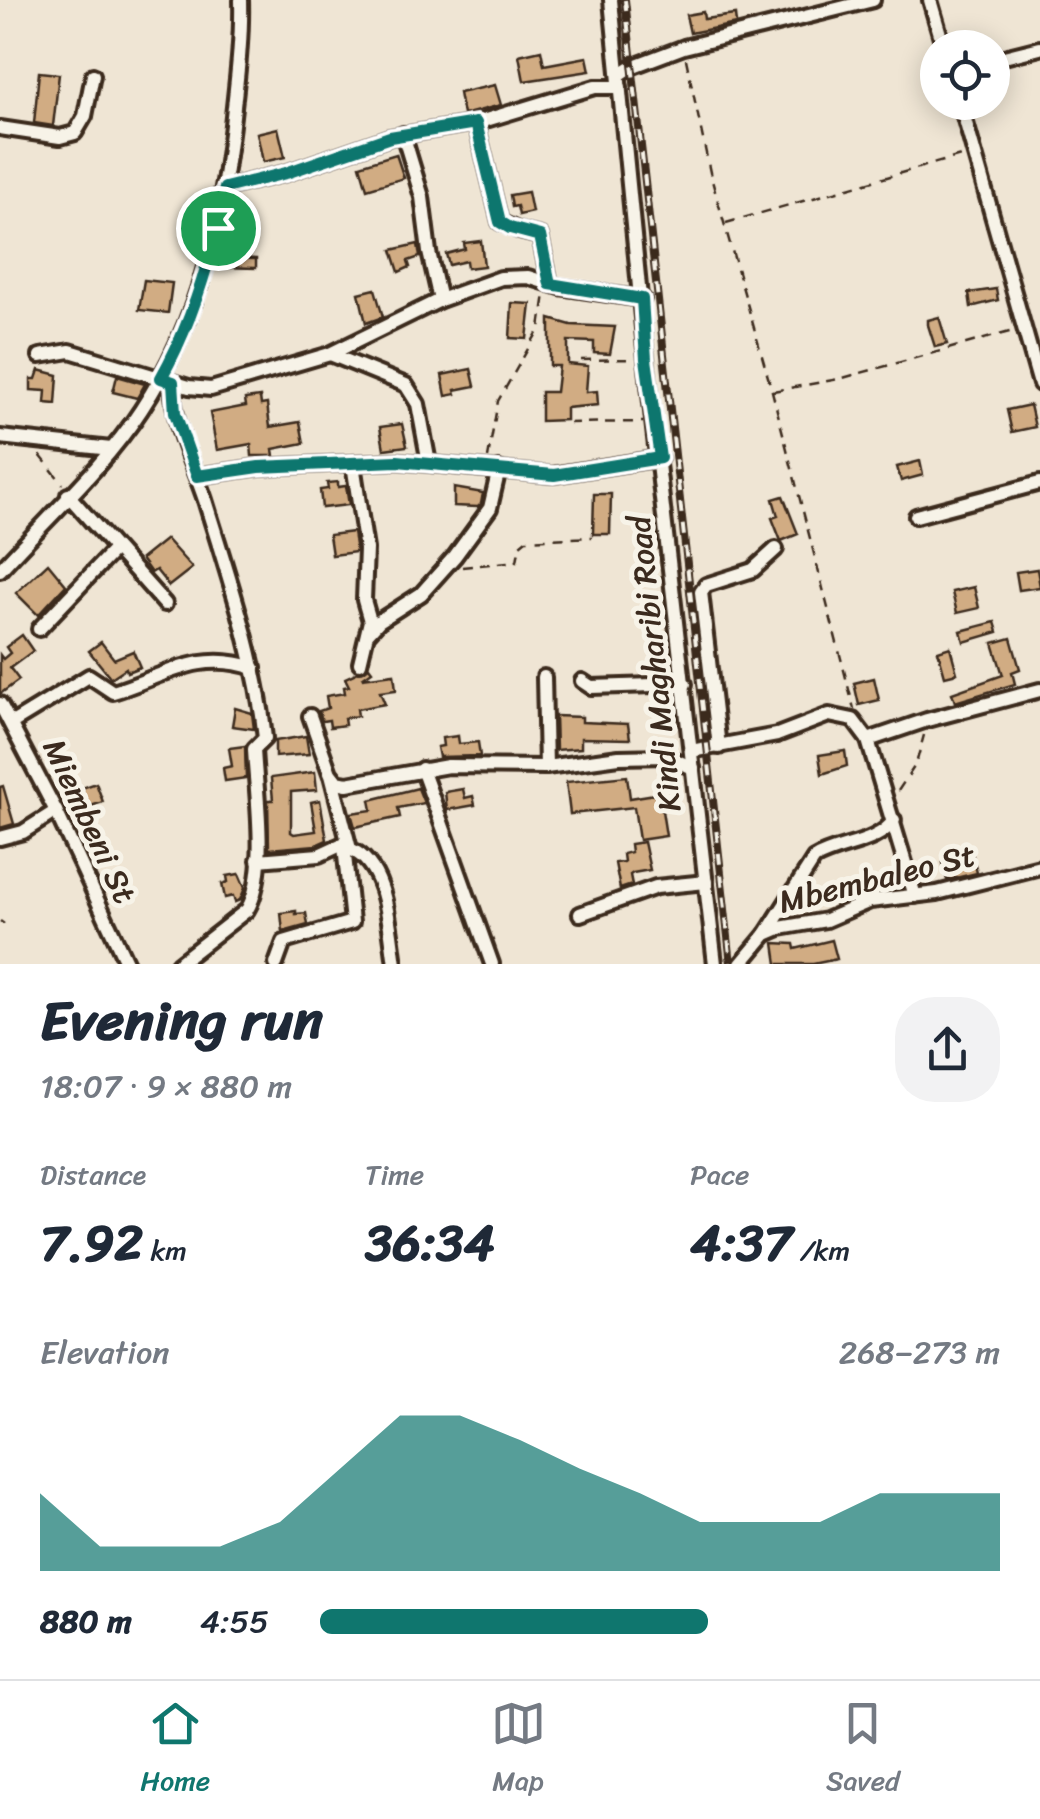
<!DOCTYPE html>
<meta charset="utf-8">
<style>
:root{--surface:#fff;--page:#f2f2f3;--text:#1f2937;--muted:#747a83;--line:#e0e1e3;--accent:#0f766e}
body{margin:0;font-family:Sriracha,sans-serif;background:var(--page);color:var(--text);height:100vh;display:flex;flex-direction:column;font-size:38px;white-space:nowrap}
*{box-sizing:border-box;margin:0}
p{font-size:32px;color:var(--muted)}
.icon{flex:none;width:55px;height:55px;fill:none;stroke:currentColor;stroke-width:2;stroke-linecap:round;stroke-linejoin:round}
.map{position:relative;height:964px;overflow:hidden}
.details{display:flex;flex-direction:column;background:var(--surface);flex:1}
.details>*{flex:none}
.buttons{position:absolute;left:920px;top:30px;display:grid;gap:20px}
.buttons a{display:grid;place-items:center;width:90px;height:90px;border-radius:50%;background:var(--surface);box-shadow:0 5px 25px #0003;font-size:50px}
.pin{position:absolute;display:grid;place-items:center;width:85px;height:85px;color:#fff;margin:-42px;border:5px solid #fff;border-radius:50%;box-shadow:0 2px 10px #0007}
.round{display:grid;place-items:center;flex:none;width:105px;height:105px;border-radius:40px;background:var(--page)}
.headline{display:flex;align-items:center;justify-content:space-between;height:170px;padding:0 40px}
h1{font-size:55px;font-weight:700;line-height:75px}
.stats{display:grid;grid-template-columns:repeat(3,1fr);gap:15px;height:170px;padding:10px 40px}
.stats div{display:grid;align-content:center}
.stats b{font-size:50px;font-weight:700}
.stats small{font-size:28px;font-weight:400}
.stats p{font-size:28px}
.chart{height:280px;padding:20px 40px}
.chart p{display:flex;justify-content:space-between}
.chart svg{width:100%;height:180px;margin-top:10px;fill:var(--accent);opacity:.7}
ul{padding:0 40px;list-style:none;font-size:32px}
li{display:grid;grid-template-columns:160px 120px 1fr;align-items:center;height:75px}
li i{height:25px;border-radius:12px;background:var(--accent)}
.dock{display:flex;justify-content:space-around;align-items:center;height:140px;border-top:2px solid var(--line);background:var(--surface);font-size:28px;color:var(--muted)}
.dock a{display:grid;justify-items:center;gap:5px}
.dock .on{color:var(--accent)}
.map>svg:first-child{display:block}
.building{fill:#d1ac83;stroke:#3b2a1e;stroke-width:2.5}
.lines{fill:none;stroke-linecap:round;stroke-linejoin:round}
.minor-casing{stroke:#3b2a1e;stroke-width:20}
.path{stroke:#3b2a1e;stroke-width:2.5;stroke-dasharray:10 8;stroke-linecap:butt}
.minor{stroke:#f7f3e8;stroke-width:12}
.rail-casing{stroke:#3b2a1e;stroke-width:8}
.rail{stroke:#f7f3e8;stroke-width:4;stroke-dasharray:11;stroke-linecap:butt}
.route-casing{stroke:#fff;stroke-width:20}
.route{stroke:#0f766e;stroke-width:12}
.labels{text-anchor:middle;stroke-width:10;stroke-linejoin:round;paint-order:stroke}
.street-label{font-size:32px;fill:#3b2a1e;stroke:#f7f3e8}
</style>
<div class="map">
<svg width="1040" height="964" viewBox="0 0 1040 964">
<rect width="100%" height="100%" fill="#efe5d4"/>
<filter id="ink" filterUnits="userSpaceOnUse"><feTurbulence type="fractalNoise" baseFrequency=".01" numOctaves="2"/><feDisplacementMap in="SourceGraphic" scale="20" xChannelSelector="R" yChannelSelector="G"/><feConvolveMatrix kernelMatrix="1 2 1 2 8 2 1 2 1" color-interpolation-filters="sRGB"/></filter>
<g filter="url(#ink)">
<!-- building -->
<g class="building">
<path d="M703 12 704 19 735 15 736 24 690 33 686 15Z"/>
<path d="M541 50 544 65 587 57 590 71 524 81 519 55Z"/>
<path d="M39 72 59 74 53 126 34 123Z"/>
<path d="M495 85 501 105 463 115 459 93Z"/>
<path d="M278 128 285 157 263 162 257 133Z"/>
<path d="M396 154 404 178 367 189 360 165Z"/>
<path d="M528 192 532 212 519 215 517 206 512 207 510 195Z"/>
<path d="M481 241 484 266 467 268 466 261 449 265 446 254 465 249 464 243Z"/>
<path d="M418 244 420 257 408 261 410 267 399 272 392 250Z"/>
<path d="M222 253 235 254V258L256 259V268L220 267Z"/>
<path d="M144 280 172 283 168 313 139 310Z"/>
<path d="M375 289 383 317 366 323 359 293Z"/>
<path d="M996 289 998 300 971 307 969 293Z"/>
<path d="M512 303 531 304 527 339 510 338Z"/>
<path d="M939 317 947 344 935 347 928 325V320Z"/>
<path d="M550 319 571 325 615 327 610 354 594 353V342L568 341V364L588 366 586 392 597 391 598 405 566 408V420L541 421V392H556L559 366H550Z"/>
<path d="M471 369 475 386 455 390 456 394 446 396 442 375Z"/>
<path d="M39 370 58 375 56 404 45 403 46 391 31 390V379H36Z"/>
<path d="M117 376 145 384 137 398 113 392Z"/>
<path d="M260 397 261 405 267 404 270 427 300 422 304 443 273 449 274 456H252L251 444 217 450 210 413 246 406 245 399Z"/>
<path d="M1030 405 1035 427 1012 432 1007 410Z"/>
<path d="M402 424 407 446 384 449 380 427Z"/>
<path d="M920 461 923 475 901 481 897 467Z"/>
<path d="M338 482V487L346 486 349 505 322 508 320 490 328 489 327 483Z"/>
<path d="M454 488 483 493 481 504 478 507 454 506Z"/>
<path d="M594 494H611L610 534H593Z"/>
<path d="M783 496 798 534 781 541 772 518 778 516 773 499Z"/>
<path d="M353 532 356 552 332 555 329 535Z"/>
<path d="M166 539 192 568 169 586 156 570 151 573 141 559Z"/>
<path d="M48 563 66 585 38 615 16 593Z"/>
<path d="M1037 569 1040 587 1019 590 1016 572Z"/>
<path d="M974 587 979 608 957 613 952 592Z"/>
<path d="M995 622 998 632 964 642 961 631Z"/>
<path d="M22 635 33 651 10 668 19 680 0 694V655L3 659 10 653 6 647Z"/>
<path d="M1011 638 1020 669 1012 672 1015 684 955 702 952 693 1003 675 993 643Z"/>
<path d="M101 642 114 659 133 651 140 667 127 672 126 668 111 678 89 651Z"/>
<path d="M950 647 957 673 945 676 938 651Z"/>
<path d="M369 667 372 671 362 678 394 674 396 690 380 692 385 704 357 709 358 716 344 718 345 725 330 727 329 720 322 721 319 711 328 708 326 696 345 693 344 687 349 686 345 678Z"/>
<path d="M874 678 879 700 859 705 854 683Z"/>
<path d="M235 708 252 713 254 729 232 726Z"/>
<path d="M555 716 582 717V722L628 724 630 739 581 738V748L556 750Z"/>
<path d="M306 736 309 754 275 757V741Z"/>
<path d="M458 736 459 744 478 742 480 756 439 757 437 747 443 746 442 738Z"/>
<path d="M245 746 246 778 225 781 223 768 232 766 229 748Z"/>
<path d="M845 751 847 766 822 774 819 755Z"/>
<path d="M315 772 317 790 291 792V832L294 834 316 831 311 802 320 800 327 840 316 845 269 849 268 800H273L271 778Z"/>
<path d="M627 776 630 798 655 794 657 805 661 804 666 836 639 840 634 807 570 814 566 782Z"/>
<path d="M96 783 103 802 85 808 82 788Z"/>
<path d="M3 786 14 824 0 828V787Z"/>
<path d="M418 788 424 803 398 808 400 817 355 827 351 813 372 810 370 800Z"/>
<path d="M463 789 465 798 473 796 475 805 447 810 445 792Z"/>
<path d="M644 842 650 870 633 873 630 875 632 885 620 889 615 863 624 862 623 854 631 852 630 844Z"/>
<path d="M960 847 962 855 972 852 977 873 947 880 943 863 951 861 949 850Z"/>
<path d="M239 874 245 888 240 900 235 902 233 896 225 898 222 884 228 882 227 876Z"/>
<path d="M296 911V914L306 913 308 925 283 932 281 913Z"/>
<path d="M832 940 837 959 813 964H777L774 943 794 944 795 949Z"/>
</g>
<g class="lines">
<defs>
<g id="minor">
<path d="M611 0 646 359 715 964"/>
<path d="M930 0 944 48"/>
<path d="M992 60 1040 48"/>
<path d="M619 75 631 67 684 47 873 0"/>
<path d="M960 102 1040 384"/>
<path d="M476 123 500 222 520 231 540 236 550 284"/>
<path d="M0 128 60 137 75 133 85 116 93 75"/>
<path d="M403 134 422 197 429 252 440 300"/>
<path d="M225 188 286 173 390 137 476 123 595 87H620"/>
<path d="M330 354 406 385 418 404 429 463"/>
<path d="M40 356 70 351 189 387 211 389 330 354 440 300 501 278 528 277 560 287 643 299"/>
<path d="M173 382C171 423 192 461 205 500 229 578 256 657 265 738L254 749C256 793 269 873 247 910L178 964"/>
<path d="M0 437 111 449"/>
<path d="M353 464 366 549 364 600 370 621 360 663"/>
<path d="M197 476 259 467 397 461 553 475 660 458"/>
<path d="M68 495 165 604"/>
<path d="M916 516 1040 483"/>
<path d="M0 570C46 519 104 467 141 410 201 319 223 213 234 107 238 71 242 35 241 0"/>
<path d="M39 629 115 549"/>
<path d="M369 632 379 621 421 594 455 556 490 508 499 469"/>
<path d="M544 677 546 767"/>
<path d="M582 681 591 687 685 684"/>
<path d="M0 704 56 811 127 964"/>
<path d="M310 716 330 773 337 782 347 784 448 766 546 767 619 757 666 756 693 768"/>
<path d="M12 723 89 676 113 692C163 677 199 649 254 668"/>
<path d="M868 740 915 896"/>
<path d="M719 747 701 592 706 585 753 570 776 549"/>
<path d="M691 751 777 735 829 715 853 720 868 740 927 720 1040 690"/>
<path d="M422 769 492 964"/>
<path d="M331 775 350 849C388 865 389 926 395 964"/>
<path d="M0 838 23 832 56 811"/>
<path d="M258 860 319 855 347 842"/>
<path d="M580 914 656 887 706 882"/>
<path d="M766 934 814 859C838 844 877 845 894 820"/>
<path d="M276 964 284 942 352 922 344 846"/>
<path d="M741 964 766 934 780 928 826 920 870 901 937 893 1040 867"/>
</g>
</defs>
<!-- minor casing -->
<use href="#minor" class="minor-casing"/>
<!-- path -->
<g class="path">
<path d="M686 59 711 177 772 391 854 709"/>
<path d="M726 223 964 155"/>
<path d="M581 360 635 359"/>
<path d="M773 391 839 379 1013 331"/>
<path d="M569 423 643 422"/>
<path d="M40 455 63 484"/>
<path d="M488 458 498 401 540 328 545 294"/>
<path d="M462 567 517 561 520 545 526 540 592 537"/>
<path d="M898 791 916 764 924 735"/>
<path d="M0 921 4 924"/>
</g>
<!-- minor -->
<use href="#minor" class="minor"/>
<defs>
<path id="rail" d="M625 0 731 964"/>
</defs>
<!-- rail casing -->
<use href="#rail" class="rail-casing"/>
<!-- rail -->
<use href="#rail" class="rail"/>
</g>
</g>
<g class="lines" filter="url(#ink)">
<defs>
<path id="route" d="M476 123 500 222 510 228 540 236 550 284 642 299 646 359 660 458 554 475 397 461 259 467 197 476 175 413 173 382 161 378C193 321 213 252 225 188L286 173 390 137Z"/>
</defs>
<!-- route casing -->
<use href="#route" class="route-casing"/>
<!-- route -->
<use href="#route" class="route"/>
</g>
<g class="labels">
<!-- street labels -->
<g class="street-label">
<text transform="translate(654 664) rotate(-96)" y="11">Kindi Magharibi Road</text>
<text transform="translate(90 821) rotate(65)" y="11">Miembeni St</text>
<text transform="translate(877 878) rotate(-14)" y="11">Mbembaleo St</text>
</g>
</g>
</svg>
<div class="buttons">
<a><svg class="icon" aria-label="locate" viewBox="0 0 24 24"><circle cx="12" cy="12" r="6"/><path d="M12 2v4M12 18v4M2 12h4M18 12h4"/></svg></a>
</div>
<div class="pin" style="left:218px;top:228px;background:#1e9e55"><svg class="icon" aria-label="arrive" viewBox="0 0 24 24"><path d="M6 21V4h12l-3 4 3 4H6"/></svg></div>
</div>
<section class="details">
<div class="headline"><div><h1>Evening run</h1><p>18:07 · 9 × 880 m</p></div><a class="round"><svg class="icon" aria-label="share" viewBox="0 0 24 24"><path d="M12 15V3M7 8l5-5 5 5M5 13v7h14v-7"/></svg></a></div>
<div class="stats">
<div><p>Distance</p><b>7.92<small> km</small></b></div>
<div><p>Time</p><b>36:34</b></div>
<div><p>Pace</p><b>4:37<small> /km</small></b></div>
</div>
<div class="chart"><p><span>Elevation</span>268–273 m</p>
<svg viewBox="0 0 160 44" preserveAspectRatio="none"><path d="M0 44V25L10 38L20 38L30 38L40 32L50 19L60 6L70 6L80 12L90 19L100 25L110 32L120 32L130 32L140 25L150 25L160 25V44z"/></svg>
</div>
<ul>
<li><b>880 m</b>4:55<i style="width:57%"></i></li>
</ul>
</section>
<nav class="dock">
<a class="on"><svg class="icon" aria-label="home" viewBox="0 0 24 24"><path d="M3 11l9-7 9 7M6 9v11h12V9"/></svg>Home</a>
<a><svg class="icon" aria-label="map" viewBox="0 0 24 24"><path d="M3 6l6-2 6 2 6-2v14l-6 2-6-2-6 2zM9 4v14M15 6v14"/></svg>Map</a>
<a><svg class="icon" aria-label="saved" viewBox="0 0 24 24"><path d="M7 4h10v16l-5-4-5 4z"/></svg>Saved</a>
</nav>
